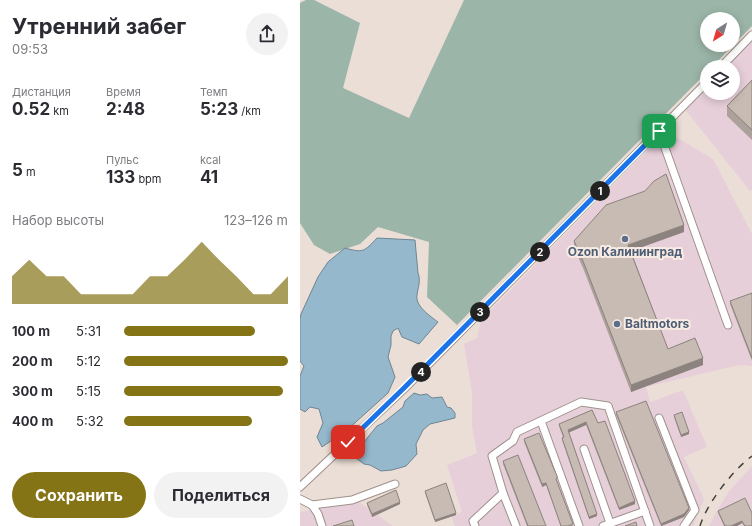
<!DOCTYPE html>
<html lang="ru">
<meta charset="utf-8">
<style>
:root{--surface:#fff;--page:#f2f2f3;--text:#2b2b33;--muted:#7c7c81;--accent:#847416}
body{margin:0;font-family:Inter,sans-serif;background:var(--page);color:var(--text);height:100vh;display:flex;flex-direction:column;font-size:15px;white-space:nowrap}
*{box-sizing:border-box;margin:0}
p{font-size:13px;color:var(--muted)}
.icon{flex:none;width:22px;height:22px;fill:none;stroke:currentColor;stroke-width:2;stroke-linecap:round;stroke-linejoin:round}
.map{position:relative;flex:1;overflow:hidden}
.panel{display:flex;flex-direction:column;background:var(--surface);width:300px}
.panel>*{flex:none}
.needle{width:26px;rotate:217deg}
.buttons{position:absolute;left:400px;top:12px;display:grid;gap:8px}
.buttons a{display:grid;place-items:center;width:40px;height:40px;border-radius:50%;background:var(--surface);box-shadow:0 2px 10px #0003;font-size:20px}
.pin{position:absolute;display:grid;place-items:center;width:34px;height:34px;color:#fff;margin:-17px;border-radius:8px;box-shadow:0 2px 6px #0006}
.km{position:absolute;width:20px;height:20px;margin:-10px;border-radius:50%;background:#222;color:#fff;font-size:11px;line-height:20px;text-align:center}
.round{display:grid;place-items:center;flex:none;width:42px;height:42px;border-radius:21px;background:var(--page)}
.overview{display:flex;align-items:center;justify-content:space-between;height:68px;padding:0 12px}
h1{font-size:22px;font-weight:700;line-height:30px}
.stats{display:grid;grid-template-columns:repeat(3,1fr);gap:6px;height:68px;padding:4px 12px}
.stats div{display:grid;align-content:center}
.stats b{font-size:17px;font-weight:700}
.stats small{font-size:11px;font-weight:400}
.stats p{font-size:11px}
.chart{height:112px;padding:8px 12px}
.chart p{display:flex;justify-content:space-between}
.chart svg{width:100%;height:72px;margin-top:4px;fill:var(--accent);opacity:.7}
.button{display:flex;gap:8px;margin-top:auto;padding:8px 12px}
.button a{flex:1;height:46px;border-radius:24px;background:var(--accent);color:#fff;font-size:16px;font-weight:700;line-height:46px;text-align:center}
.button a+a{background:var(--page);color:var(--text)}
ul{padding:0 12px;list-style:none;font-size:13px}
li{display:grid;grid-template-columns:64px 48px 1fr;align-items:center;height:30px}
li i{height:10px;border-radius:5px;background:var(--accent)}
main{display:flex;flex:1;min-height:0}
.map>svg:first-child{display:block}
.industrial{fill:#e7cfda}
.green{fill:#9bb5a8;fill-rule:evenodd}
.water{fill:#95b8cc;stroke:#6e8592}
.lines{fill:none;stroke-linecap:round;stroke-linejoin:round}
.minor-casing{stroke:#9e928b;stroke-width:9}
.minor{stroke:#fff;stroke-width:7}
.rail{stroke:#453f3b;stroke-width:1.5;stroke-dasharray:7 7;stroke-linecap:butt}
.wall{fill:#aca19b}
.shaded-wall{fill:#8c837e}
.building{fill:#c8bbb4;stroke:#8c837e}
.route-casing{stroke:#fff;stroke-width:8}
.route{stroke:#1a73e8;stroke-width:5}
.service-dot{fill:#5c6f8a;stroke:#f8ebe3;stroke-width:1.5}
.labels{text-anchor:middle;stroke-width:4;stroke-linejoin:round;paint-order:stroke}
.service-label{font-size:12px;font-weight:bold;fill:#4e5e75;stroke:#f8ebe3}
</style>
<main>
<section class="panel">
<div class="overview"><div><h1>Утренний забег</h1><p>09:53</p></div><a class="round"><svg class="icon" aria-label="share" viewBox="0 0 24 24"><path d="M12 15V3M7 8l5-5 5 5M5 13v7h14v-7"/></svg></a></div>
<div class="stats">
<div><p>Дистанция</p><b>0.52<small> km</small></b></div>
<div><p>Время</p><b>2:48</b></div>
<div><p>Темп</p><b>5:23<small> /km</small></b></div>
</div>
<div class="stats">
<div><b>5<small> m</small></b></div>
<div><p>Пульс</p><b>133<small> bpm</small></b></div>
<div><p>kcal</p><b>41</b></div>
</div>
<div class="chart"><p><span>Набор высоты</span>123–126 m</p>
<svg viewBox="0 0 160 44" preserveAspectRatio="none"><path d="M0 44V27L10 17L20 27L30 27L40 38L50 38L60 38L70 38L80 27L90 27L100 17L110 6L120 17L130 27L140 38L150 38L160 27V44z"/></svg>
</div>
<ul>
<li><b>100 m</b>5:31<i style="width:80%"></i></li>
<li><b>200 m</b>5:12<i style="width:100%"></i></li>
<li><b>300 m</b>5:15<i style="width:97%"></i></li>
<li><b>400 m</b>5:32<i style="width:78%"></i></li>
</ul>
<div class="button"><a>Сохранить</a><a>Поделиться</a></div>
</section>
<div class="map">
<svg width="452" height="526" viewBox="0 0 452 526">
<rect width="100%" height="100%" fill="#ebded6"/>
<!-- industrial -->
<g class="industrial">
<path d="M452 38V190L450 191 383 107 407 83V93H433V67H423Z"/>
<path d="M366 131 413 159 452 234V366L439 365 346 387 350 402 383 390 407 447 384 457 404 499 393 526H155L151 515 162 512 147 465 177 453 172 427V392L164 344 177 338 181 320Z"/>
<path d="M452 466V526H409L419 507 430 490Z"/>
<path d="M59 502 93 526H0V512Z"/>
</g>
<!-- green -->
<path class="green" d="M6 0H14L60 23 43 88 109 118 164 0H452V26L412 67H407V72L157 325 127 297 129 242 78 227 60 244 30 254 14 245 0 223V3ZM407 19H433V45H407Z"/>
<!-- water -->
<g class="water">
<path d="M77 238 115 240 118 273C121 281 118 287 117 295 115 306 130 316 138 322L119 344 102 337 98 328 93 331 91 336V345L88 357 95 377 88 393 47 430 22 447 17 437 23 423 19 409 10 407 5 412 0 409V376L4 366 0 361V319L1 314 18 277 28 262 45 248C63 253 64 252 77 238Z"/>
<path d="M114 393 120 395 127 394 132 398 142 397 147 407 151 408 155 413V418L130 424 123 430 116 444 117 454 106 466 92 470 81 471 70 465 64 464 53 456 58 450 63 447 64 442 77 426 83 423 103 407 105 401Z"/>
</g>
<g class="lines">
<defs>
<g id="minor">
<path d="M421 67 452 35"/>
<path d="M359 131 428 325"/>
<path d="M359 418 395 510 384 526"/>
<path d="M241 421 279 526"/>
<path d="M284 449 310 523"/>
<path d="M0 487 105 388 407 82"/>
<path d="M203 493 192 456 213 441 217 432 281 402 308 406 350 526"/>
<path d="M0 499 12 505 18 514 22 526"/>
<path d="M12 505 52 500 95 484"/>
<path d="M175 526 173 521 203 493 216 526"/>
<path d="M303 526 345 511"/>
</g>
</defs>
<!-- minor casing -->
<use href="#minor" class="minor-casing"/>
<!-- minor -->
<use href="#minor" class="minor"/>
<!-- rail -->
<path class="rail" d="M400 526C407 503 433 470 452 456"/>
</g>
<!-- wall -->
<g class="wall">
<path d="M452 80V140L427 116V106Z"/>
<path d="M384 232 331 251 368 349 403 365 331 392 283 268 274 248V241Z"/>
<path d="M452 293V361L430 304V301Z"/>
<path d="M292 410 335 504 319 510 286 425 269 432 297 516 289 519 262 440V438L263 437 259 426V424Z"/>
<path d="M316 412 389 510 384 517 361 526 316 415Z"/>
<path d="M374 415 389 434 381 437 374 417Z"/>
<path d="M224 439 257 481 273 526H261L246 485 242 487 224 442Z"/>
<path d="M203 461 246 526H227L203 464Z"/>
<path d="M125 491 156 515 135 522 125 493Z"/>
<path d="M67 503 100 504 72 517 67 505Z"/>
<path d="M418 511 452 513V526H444L442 523 437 526H424L418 513Z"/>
</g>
<!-- shaded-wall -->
<g class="shaded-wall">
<path d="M384 225V232L328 252V245Z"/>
<path d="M403 358V365L331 392V385Z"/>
<path d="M286 422V425L268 433V430Z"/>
<path d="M389 432V434L381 437V435Z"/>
<path d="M246 483V485L242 487V484Z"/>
<path d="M335 501V504L319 510V508Z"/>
<path d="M100 502V504L72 517V514Z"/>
<path d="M389 508V510L384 517 361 526V524Z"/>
<path d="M156 513V515L135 522V520Z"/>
<path d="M297 514V516L289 519V517Z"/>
<path d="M442 521V523L437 526H431Z"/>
</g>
<!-- building -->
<g class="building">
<path d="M452 80V130L427 106Z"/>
<path d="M366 174 384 225 328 245 368 349 395 338 403 358 331 385 283 261 274 241 306 205 345 191 354 181Z"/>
<path d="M452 293V358L430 301Z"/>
<path d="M346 401 389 508 384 514 361 524 316 412Z"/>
<path d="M292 410 298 423 305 421 335 501 319 508 286 422 268 430 297 514 289 517 262 438 264 437 259 424Z"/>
<path d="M382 412 389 432 381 435 374 415Z"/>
<path d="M239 433 257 476V478L256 479 273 524 268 526H261L246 483 242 484 224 439Z"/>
<path d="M218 455 246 526H228L203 461Z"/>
<path d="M146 483 156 513 135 520 125 491Z"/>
<path d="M96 490 100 502 72 514 67 503Z"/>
<path d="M445 498 452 513V526H445L442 521 431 526H425L418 511Z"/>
<path d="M52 520 54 526H33Z"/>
<path d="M336 522 337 526H325Z"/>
</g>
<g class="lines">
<defs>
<path id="route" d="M48 442 104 388 359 131"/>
</defs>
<!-- route casing -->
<use href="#route" class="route-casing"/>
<!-- route -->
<use href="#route" class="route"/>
</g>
<!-- markers -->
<g class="service-dot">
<circle cx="325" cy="239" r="4"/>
<circle cx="317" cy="324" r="4"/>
</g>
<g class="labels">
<!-- service labels -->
<g class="service-label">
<text x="325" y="256">Ozon Калининград</text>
<text x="325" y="328" text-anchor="start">Baltmotors</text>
</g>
</g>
</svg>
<div class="buttons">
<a><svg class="needle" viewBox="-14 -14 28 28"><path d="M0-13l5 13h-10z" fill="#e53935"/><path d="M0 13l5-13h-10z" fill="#7c7c81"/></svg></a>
<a><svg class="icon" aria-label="layers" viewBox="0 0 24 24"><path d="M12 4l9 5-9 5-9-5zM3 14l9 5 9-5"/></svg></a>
</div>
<div class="pin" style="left:359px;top:131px;background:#1e9e55"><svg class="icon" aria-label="arrive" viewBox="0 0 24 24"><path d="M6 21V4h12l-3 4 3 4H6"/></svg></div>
<div class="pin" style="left:48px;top:442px;background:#d93025"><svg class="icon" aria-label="check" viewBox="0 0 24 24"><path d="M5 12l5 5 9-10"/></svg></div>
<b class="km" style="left:300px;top:191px">1</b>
<b class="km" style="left:240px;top:252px">2</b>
<b class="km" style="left:180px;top:312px">3</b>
<b class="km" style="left:121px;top:372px">4</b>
</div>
</main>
